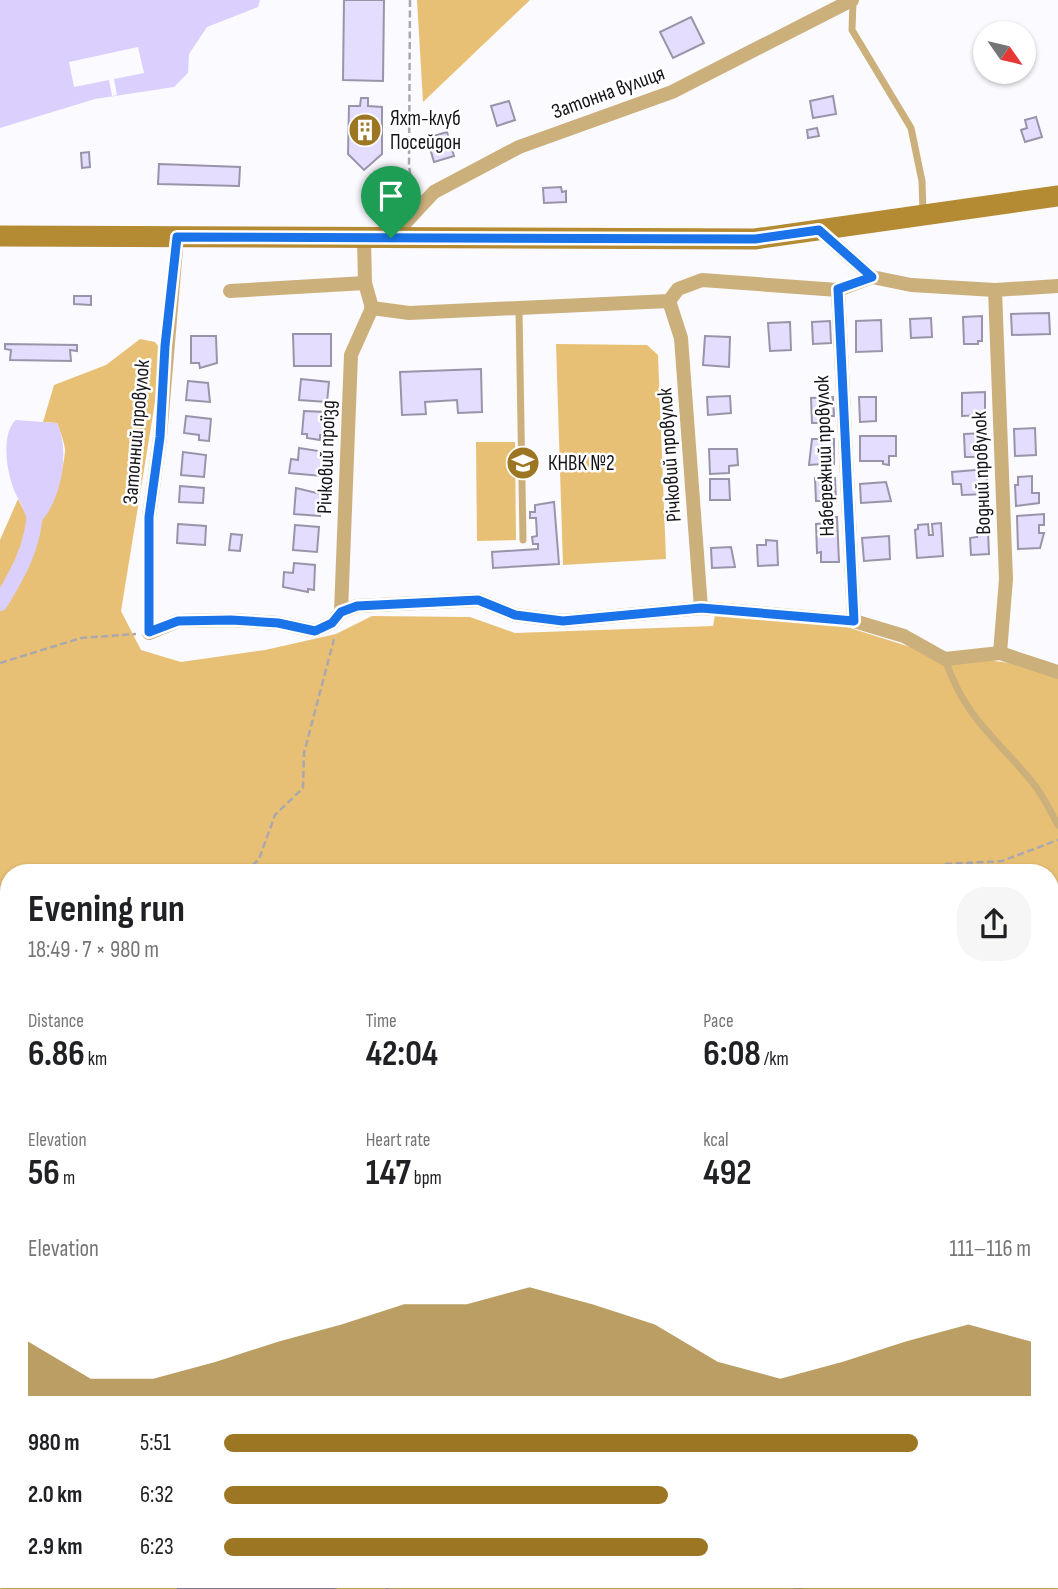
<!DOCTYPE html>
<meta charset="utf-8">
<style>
:root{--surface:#fff;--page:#f6f6f6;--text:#202124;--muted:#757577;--accent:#9d7623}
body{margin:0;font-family:"Sofia Sans Condensed",sans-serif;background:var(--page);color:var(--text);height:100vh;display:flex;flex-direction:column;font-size:26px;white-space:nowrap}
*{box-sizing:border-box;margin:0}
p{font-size:23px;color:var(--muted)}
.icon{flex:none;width:38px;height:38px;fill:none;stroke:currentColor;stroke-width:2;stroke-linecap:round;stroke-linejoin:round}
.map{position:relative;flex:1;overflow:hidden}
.details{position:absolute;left:0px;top:864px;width:1059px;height:724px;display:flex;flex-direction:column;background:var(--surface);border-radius:28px 28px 0 0;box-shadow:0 2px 5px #0004}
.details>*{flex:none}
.needle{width:46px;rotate:124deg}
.controls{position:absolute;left:973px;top:21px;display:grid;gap:14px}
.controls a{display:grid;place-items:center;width:63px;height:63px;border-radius:50%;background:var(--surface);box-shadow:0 2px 5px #0004;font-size:35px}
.pin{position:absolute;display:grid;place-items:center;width:60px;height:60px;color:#fff;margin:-72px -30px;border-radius:50% 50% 50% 0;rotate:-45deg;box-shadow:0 0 7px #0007}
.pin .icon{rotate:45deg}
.round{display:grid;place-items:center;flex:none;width:74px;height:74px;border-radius:28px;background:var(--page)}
.summary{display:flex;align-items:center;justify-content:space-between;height:119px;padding:0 28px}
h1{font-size:38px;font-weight:700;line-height:52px}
.metrics{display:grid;grid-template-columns:repeat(3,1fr);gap:10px;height:119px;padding:7px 28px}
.metrics div{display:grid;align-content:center}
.metrics b{font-size:35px;font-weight:700}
.metrics small{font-size:19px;font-weight:400}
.metrics p{font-size:19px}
.chart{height:196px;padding:14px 28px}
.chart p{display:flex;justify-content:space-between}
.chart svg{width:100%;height:126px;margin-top:7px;fill:var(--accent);opacity:.7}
ul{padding:0 28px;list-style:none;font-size:23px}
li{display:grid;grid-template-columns:112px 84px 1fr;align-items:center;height:52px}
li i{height:18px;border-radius:9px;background:var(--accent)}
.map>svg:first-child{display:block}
.green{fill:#e8c075;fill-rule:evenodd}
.water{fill:#dbcffe}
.pier{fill:#fbfaff}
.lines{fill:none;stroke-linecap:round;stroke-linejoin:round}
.canal{stroke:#dbcffe;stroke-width:16}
.building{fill:#e5ddfd;stroke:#9a94aa;stroke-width:2}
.path{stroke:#aaa8ae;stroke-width:2.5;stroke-dasharray:7 3.5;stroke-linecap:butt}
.service{stroke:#ccb07c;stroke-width:7}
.minor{stroke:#ccb07c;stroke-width:14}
.secondary{stroke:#b48a33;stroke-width:21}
.route-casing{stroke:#fff;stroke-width:14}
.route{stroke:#1a73e8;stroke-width:9}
.labels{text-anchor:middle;stroke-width:5;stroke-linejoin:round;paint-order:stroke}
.street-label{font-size:21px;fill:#16141b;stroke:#fff}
.poi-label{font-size:21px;fill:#16141b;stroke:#fff;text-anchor:start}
</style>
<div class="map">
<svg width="1058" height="1589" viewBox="0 0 1058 1589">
<rect width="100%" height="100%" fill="#fbfaff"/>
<!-- green -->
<g class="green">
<path d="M417 0H530L423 102Z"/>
<path d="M140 339 155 342 163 353 121 611 141 650 181 662 265 650 336 634 372 616 470 617 515 633 713 626 715 615 847 627 923 651 1009 663 1058 678V1589H0V540L18 499 32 526C50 524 65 467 65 449 64 441 60 431 57 423L43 422 54 385 106 365ZM9 873H1050V1580H9Z"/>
<path d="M556 344 647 345 658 355 666 559 563 565Z"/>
<path d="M476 442H515L516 540 477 541Z"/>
</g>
<!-- water -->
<g class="water">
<path d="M0 0H260L258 7 207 27 189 54 188 73 174 87 95 99 0 128Z"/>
<path d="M16 420 57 423C71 453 61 505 35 528 25 521 25 510 19 500 6 479 0 433 16 420Z"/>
</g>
<!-- pier -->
<path class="pier" d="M138 47 144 73 114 79 117 95 112 96 109 80 74 87 69 62Z"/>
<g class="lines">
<!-- canal -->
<path class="canal" d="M0 603C18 574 34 545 35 510"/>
</g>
<!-- building -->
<g class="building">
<path d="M344 0H384L383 81 343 80Z"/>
<path d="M691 17 704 43 673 58 660 32Z"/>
<path d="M833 96 836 114 813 118 810 101Z"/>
<path d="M361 98H368V106L382 107V154L364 170 348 154 349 106H360Z"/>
<path d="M509 101 515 120 497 126 491 106Z"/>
<path d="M1036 117 1042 137 1025 142 1021 130 1027 128 1025 120Z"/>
<path d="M817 128 819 136 808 138 807 130Z"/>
<path d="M447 132 454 156 434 162 427 138Z"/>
<path d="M89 152 90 167 82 168 81 153Z"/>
<path d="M159 164 240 167 239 186 158 184Z"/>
<path d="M561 187 562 192 566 191V202L544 203 543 188Z"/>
<path d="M74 296H91V305L74 304Z"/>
<path d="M1049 313 1050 334 1012 335 1011 314Z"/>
<path d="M982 316V341H978V344H964L963 317Z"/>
<path d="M931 318 932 337 911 338 910 319Z"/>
<path d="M881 320 882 351 856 352V321Z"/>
<path d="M830 321 831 343 813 344 812 322Z"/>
<path d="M790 322 791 350 770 351 768 323Z"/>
<path d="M293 334H331V366H294Z"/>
<path d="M191 336H216L217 363 200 368 199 363H191Z"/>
<path d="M705 336 730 337 729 367 703 365Z"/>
<path d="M5 344 77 345V351L70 350 71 361 10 360 11 350 5 349Z"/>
<path d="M481 369 482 412 458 413 457 400 425 402 426 414 402 415 400 372Z"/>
<path d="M301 379 329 382 327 402 299 400Z"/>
<path d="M188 381 208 383 210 402 186 400Z"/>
<path d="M985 392V415L962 416V393Z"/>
<path d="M730 396 731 413 708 415 707 397Z"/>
<path d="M833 397 834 416H825L826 423H812L811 398Z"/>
<path d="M859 397H876V421L860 422Z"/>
<path d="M304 411 327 412 325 435H320V440L307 438V434H302Z"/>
<path d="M186 416 211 419 209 441 199 440V435L184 433Z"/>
<path d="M1035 428 1036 455 1015 456 1014 429Z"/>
<path d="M985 433 986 457H965L964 434Z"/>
<path d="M860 436H896V456H889V465L883 464V461H860Z"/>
<path d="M812 439H834V464H827V468H822V464L809 465Z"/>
<path d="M299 448 325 452 322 476 289 473 291 459 298 460Z"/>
<path d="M709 449H737L738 465 729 466V473L710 474Z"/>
<path d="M183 452 206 455 204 477 181 475Z"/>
<path d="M987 469V494L962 495 961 484H953L952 472Z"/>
<path d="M1032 476V493H1039V503L1016 506 1015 485H1018V477Z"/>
<path d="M815 478H835L836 501H816Z"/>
<path d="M710 479H729L730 500H710Z"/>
<path d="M886 482 891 501 861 503 860 484Z"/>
<path d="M180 486 204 488 203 503 179 502Z"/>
<path d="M296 488 321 494 320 516 294 514Z"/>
<path d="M554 502 559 564 493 568 492 552 538 549V544H533L532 537 537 536 536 518H530V512H535V505Z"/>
<path d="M1044 514V525H1039V533H1044L1040 548 1018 549 1017 516Z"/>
<path d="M837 517 839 562H821V552L817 553 816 524 826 523V518Z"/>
<path d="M941 523 943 556 917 558 915 530 918 529V525L928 524 929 535H933L932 524Z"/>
<path d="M178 524 206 526 205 545 177 543Z"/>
<path d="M295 525 319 527 317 552 293 550Z"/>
<path d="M988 531 989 554 971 555 970 538 977 537V532Z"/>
<path d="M231 534 242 535 240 551 229 550Z"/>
<path d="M889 536 890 559 864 561 862 538Z"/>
<path d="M766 540 777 541 778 565 758 566 757 545H766Z"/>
<path d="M731 547 735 567 712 568 711 548Z"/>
<path d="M294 563 315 565 314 590 308 589V592L283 587 284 572 293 573Z"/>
<path d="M202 1580H362L331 1589H177Z"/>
</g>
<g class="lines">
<!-- path -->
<g class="path">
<path d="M410 0 409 166 413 192"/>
<path d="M0 663 81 638 136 634"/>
<path d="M245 873 259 859 275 815 303 788 304 753 334 639"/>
<path d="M926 873 946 864 1002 861 1058 840"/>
<path d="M0 1066 9 1058"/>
<path d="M386 1589 396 1580"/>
</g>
<!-- service -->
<g class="service">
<path d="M853 1 852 30 911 128 922 181 923 212"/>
<path d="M519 310 523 540"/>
<path d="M945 659C966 722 999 739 1036 787 1044 798 1051 812 1058 825"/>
<path d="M1050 1266 1058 1278"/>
<path d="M0 1559 9 1553"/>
<path d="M790 1580 799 1589"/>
</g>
<!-- minor -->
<g class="minor">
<path d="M819 230 872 277"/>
<path d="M177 237 160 437 149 517V633L178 621 231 620 278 623 315 631 332 623 341 612 357 606 478 600 515 615 563 621 701 608 854 621 904 636 945 659 1000 653 1058 672"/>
<path d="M364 238 365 283"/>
<path d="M391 238 434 192 519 147 672 92 852 0"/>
<path d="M838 290 854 621"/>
<path d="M995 290 1006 579 1000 653"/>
<path d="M230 291 365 283 372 308 409 313 669 301 678 289 702 280 838 290 872 277 911 285 995 290 1058 286"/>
<path d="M669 301 681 338 701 608"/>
<path d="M341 612 351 355 372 308"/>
</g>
<!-- secondary -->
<path class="secondary" d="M0 236 755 239 1058 196"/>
</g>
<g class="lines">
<defs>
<path id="route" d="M819 230 872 277 838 289 854 621 701 608 563 621 515 615 478 600 357 606 341 612 332 623 315 631 278 623 231 620 178 621 149 632V517L160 437 165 346 177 237 755 239Z"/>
</defs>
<!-- route casing -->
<use href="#route" class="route-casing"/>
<!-- route -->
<use href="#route" class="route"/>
</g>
<!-- icons -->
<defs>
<symbol id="building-disc" viewBox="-11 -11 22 22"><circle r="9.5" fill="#9d7623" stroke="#fff"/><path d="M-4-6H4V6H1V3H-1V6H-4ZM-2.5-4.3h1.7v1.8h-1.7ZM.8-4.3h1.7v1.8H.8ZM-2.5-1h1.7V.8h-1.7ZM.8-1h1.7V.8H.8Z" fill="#fff"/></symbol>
<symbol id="school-disc" viewBox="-11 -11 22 22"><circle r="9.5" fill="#9d7623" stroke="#fff"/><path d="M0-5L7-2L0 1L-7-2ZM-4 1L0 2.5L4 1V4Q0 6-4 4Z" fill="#fff"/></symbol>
</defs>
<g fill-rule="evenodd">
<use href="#building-disc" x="346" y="111" width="38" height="38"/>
<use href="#school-disc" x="504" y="444" width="38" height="38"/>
</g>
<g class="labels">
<!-- street labels -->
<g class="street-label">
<text transform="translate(608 92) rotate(-20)" y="7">Затонна вулиця</text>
<text transform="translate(136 432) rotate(-85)" y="7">Затонний провулок</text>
<text transform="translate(669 455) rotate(-94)" y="7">Річковий провулок</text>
<text transform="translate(824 456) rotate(-92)" y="7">Набережний провулок</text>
<text transform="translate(326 457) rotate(-88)" y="7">Річковий проїзд</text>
<text transform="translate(981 473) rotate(-92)" y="7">Водний провулок</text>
</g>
<!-- poi labels -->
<g class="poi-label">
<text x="390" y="125">Яхт-клуб<tspan x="390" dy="24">Посейдон</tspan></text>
<text x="548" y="470">КНВК №2</text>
</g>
</g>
</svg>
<div class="controls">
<a><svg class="needle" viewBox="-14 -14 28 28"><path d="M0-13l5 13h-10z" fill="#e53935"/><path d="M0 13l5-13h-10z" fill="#757577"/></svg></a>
</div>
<div class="pin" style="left:391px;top:238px;background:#1e9e55"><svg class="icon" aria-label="arrive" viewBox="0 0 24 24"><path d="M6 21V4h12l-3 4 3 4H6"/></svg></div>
<section class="details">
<div class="summary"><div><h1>Evening run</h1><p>18:49 · 7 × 980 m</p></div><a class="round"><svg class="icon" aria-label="share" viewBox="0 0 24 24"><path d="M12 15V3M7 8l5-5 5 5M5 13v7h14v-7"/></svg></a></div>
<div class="metrics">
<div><p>Distance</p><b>6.86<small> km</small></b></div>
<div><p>Time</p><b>42:04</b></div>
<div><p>Pace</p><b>6:08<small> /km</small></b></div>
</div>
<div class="metrics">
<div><p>Elevation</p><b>56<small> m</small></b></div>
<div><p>Heart rate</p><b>147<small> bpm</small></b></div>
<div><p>kcal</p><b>492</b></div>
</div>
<div class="chart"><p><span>Elevation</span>111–116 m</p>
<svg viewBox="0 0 160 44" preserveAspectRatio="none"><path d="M0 44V25L10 38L20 38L30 32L40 25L50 19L60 12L70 12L80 6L90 12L100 19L110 32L120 38L130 32L140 25L150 19L160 25V44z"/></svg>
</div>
<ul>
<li><b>980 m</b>5:51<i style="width:86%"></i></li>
<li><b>2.0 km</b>6:32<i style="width:55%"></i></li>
<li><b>2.9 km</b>6:23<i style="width:60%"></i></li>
</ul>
</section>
</div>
